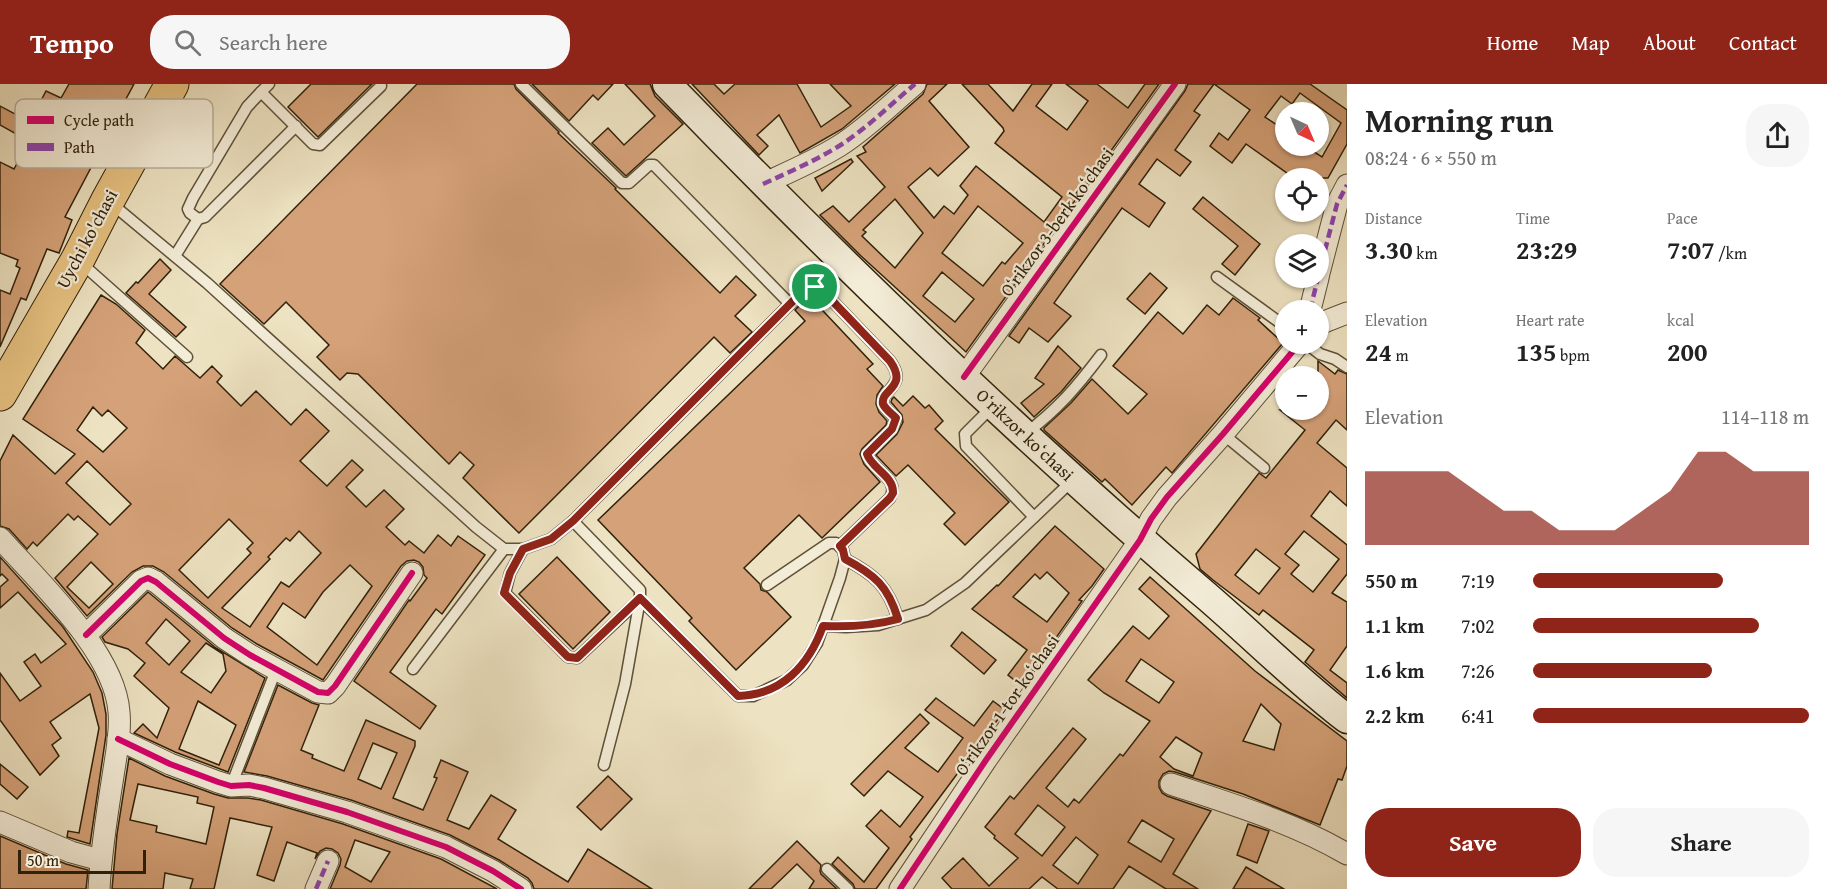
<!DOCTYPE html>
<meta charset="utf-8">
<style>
:root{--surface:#fff;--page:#f6f6f6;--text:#222;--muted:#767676;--accent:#8f2418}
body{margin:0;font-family:"Gentium Book Plus",serif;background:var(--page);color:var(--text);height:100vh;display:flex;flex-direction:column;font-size:22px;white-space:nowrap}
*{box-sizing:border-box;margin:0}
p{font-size:20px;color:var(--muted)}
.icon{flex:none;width:33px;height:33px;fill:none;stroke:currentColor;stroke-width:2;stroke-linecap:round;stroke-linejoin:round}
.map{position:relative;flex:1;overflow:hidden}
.sheet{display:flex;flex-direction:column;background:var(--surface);width:480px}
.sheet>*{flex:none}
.needle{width:39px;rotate:136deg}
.fabs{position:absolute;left:1275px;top:18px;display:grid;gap:12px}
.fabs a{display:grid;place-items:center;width:54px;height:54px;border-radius:50%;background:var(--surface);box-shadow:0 2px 4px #0004;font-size:30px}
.scale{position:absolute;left:18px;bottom:15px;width:128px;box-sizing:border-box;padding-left:6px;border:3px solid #30210a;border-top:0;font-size:16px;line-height:21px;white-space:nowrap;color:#30210a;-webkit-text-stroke:4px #f3ecd7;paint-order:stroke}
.pin{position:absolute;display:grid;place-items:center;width:51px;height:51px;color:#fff;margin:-26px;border:3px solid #fff;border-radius:50%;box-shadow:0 2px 6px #0007}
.round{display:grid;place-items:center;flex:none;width:63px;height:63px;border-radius:24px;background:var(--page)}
.summary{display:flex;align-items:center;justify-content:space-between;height:102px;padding:0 18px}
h1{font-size:33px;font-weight:600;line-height:45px}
.metrics{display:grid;grid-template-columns:repeat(3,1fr);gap:9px;height:102px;padding:6px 18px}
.metrics div{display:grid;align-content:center}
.metrics b{font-size:26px;font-weight:600}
.metrics small{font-size:16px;font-weight:400}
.metrics p{font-size:16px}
.chart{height:168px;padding:12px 18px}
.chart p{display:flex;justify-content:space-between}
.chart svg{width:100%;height:108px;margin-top:6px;fill:var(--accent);opacity:.7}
.action{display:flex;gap:12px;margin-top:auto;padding:12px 18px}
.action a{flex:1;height:69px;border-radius:24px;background:var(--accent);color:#fff;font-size:24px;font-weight:600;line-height:69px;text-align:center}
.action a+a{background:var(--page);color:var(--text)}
ul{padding:0 18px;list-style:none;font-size:20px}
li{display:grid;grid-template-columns:96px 72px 1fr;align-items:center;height:45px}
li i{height:15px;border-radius:8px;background:var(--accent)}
header{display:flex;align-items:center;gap:36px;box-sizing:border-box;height:84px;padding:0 30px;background:var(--accent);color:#fff}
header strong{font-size:28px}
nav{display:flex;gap:33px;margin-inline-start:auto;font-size:21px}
.search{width:420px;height:54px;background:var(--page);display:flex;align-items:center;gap:15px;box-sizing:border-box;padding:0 21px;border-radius:24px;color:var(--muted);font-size:22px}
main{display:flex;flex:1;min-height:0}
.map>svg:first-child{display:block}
.building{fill:#d5a178;stroke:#30210a;stroke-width:1.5;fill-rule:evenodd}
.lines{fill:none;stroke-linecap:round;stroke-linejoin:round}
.service-casing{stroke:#5f5138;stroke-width:13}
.minor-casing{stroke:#5f5138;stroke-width:23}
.secondary-casing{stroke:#30210a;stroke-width:31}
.primary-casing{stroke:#30210a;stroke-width:35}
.service{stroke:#f3ecd7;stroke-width:10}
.minor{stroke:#f3ecd7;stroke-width:21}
.secondary{stroke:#f3ecd7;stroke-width:28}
.primary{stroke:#e6c180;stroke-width:33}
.quiet{stroke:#8e44ad;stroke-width:4.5;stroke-dasharray:9 4.5;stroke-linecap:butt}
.cycleway-casing{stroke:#f3ecd7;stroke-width:10}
.cycleway{stroke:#d6006c;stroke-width:6}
.route-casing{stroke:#fff;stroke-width:12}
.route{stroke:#8f2418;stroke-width:8}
.labels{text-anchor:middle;stroke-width:4.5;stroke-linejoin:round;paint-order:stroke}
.street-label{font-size:18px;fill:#30210a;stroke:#f3ecd7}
.key{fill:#f3ecd7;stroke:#b8af9a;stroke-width:1.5}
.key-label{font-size:16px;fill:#30210a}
</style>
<header>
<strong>Tempo</strong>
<div class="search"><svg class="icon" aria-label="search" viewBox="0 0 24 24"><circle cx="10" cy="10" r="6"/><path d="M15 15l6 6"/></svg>Search here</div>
<nav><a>Home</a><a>Map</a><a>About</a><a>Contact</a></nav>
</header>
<main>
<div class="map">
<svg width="1347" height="805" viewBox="0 0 1347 805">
<rect width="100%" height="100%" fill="#ede2c1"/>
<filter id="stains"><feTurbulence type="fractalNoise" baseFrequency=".00333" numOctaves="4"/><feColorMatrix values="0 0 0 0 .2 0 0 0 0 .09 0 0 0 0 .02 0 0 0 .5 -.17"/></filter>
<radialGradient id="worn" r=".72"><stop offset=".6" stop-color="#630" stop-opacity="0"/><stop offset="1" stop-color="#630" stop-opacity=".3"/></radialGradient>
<!-- building -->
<g class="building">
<path d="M69 0H134L112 41 113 42 65 133 72 136 59 169 47 165 26 216 21 214 0 263V206L10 210 20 184 16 182 18 176 0 169V78L14 85 29 57 0 41V22L30 38 46 7 61 14Z"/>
<path d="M311 0H372L318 53 288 23Z"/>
<path d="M417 0H514L516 5 559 48 558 49 616 104 615 105 720 209 736 192 756 211 735 232 752 248 730 269 714 253 519 449 463 394 474 381 460 368 449 380 358 290 347 289 340 296 317 273 329 261 286 218 264 240 220 200Z"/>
<path d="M532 0H613L598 16 593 11 569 37Z"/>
<path d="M625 0H650L655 12 683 40 626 92 592 59 608 44 624 61 655 32Z"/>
<path d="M692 0H714L724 10 735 0H797L821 43 851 22 830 0H895L842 45 800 69 779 31 757 51 768 62 759 71Z"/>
<path d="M927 0H947L929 17 969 63 938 92 930 84 908 103 934 134 944 122 954 130 968 111 960 102 976 82 1044 138 1062 113 995 59 1004 47 1003 44 962 0H988L1013 27 1032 0H1052L1036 22 1067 46 1088 17 1066 0H1097L1128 24 1145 0H1159L966 268 861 172 820 131 833 122 849 138 885 103 857 72 866 68 863 63 923 10ZM895 115 923 149 895 184 862 152 866 148 863 146ZM978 122 1023 159 1005 180 1002 178 983 202 942 169ZM942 188 974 215 955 238 923 212Z"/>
<path d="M1188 0H1310L1347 26V60L1328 94H1294L1246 60 1232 79 1210 62 1219 49 1228 56 1250 26 1214 0 1194 27 1200 31 1175 66 1191 78 1180 92 1157 75 1139 100 1165 119 1149 143 1122 124 1054 219 1071 232 1048 258 1029 244 1019 259 1009 252 1185 7ZM1300 9 1341 39 1322 73 1305 62H1286V47L1265 33 1281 12 1292 20Z"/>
<path d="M851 75 853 78 822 107 815 94Z"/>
<path d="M1203 113 1260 160 1235 191 1222 180 1238 162 1193 125Z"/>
<path d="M160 175 171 186 149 210 186 243 176 253 126 209 136 198 138 199Z"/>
<path d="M1150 189 1167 204 1145 230 1127 215Z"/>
<path d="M101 211 116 220 145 246 136 259 163 285 175 272 200 294 212 282 222 292 217 298 241 322 256 307 291 341 306 325 329 347 300 377 327 402 352 376 363 386 346 403 366 423 384 406 404 425 386 443 405 461 409 457 424 469 438 451 451 462 458 452 485 471 442 530 436 525 390 588 436 622 420 645 354 597 409 516 410 517 427 494 424 491 423 483 419 478 414 476 407 477 401 482 323 596 257 560 232 544 164 488 153 482H143L132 488 87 532 55 494 98 450 78 432 74 436 68 430 37 462 33 458 27 465 9 445 0 442V377L13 351 55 390 75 370 23 335ZM93 323 102 332 108 326 127 344 103 368 77 346ZM87 377 131 420 110 441 66 399ZM229 435 253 459 247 465 251 469 208 514 179 486ZM299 447 321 469 289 503 281 498 250 543 222 524 270 475 268 473 286 454 290 457ZM91 478 113 500 89 524 67 503ZM350 481 372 502 317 581 267 543 283 519 305 534 323 508Z"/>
<path d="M809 212 873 280 867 285 883 302 877 311 876 320 879 328 887 337 886 341 862 365 860 370 864 380 880 398 822 454 799 431 744 484 760 500 761 506 767 508 791 533 736 586 689 537 692 534 598 436 805 237 795 226Z"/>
<path d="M1233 214 1260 234 1258 236 1283 259 1172 389 1166 383 1132 421 1105 395 1102 398 1044 346V344L1071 319 1092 295 1128 330 1147 310 1113 282 1158 228 1183 250 1207 221 1219 231Z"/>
<path d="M1058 262 1081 284 1061 308 1034 333 1021 319 1044 300 1035 294Z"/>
<path d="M1318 277 1335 290 1338 286 1347 290V346L1336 336 1317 359 1347 384V422L1330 407 1311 432 1347 461V490L1332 509 1347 518V562L1330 586 1347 599V614L1305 578 1314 566 1263 526 1259 531 1213 496 1200 485 1196 470 1259 389 1266 394 1305 346 1280 326H1318ZM1304 447 1339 475 1313 508 1291 490 1299 481 1285 470ZM1256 465 1280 484 1259 510 1235 491Z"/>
<path d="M913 312 925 324 929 321 943 337 935 345 1009 418 965 461 944 440 955 429 908 381 896 392 876 371 897 350 903 338 902 331 891 318 892 315 894 313 903 322Z"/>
<path d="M1055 442 1104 485 1092 502 1079 516 1082 517 1022 602 1008 591 1027 566 972 525 997 501 998 502ZM1047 488 1069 509 1047 538 1013 513 1035 490 1040 495Z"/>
<path d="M0 473 63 543 93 588 102 609 106 630V651L90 760 67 753 68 747 79 749 99 644 90 610 50 638 61 654 52 661 59 672 40 691 0 636V589L20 617 41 602 24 578 35 570 41 579 66 560 18 508 0 524V503L8 496 2 490 0 492Z"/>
<path d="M557 473 610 528 573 565 519 510Z"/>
<path d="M1150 493 1255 587 1347 657V682L1342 696 1338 695 1320 741 1243 710 1175 688 1169 687 1163 690 1159 697V703L1162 709 1167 712 1211 727 1173 790 1198 805H1166L1129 782 1113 805H1058L1042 793 1029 805H952L942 794 963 774 989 802 1018 774 994 754 995 752 985 743 1010 712 1014 715 1073 644 1086 655 1046 704 1068 723 1074 715 1079 719 1120 670 1123 672 1150 637 1104 609 1088 596 1133 542 1149 555 1169 532 1139 505ZM1141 575 1174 598 1159 619 1126 597ZM1261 620 1281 640 1274 666 1243 657ZM1176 653 1202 669 1193 692 1174 685 1160 673ZM1038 721 1065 743 1042 772 1015 750ZM1142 736 1174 755 1161 778 1128 758ZM1076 753 1098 771 1078 800 1053 781Z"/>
<path d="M148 508 216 564 265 594 228 688 175 668 134 649 143 640 157 654 169 624 134 592 145 579 128 565 105 558 102 553ZM166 535 190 557 169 581 146 559ZM206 559 223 570 226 587 211 609 181 588ZM198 617 236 641 219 681 179 665Z"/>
<path d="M962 548 996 576 984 590 951 562Z"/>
<path d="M278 601 312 619 319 621 301 666 313 671 312 674 344 687 366 636 415 657V662L393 714 423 726 437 694 434 693 441 676 468 688 447 736 469 745 491 711 516 726 498 755 568 798 588 765 652 805H534L532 799 528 794 499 776 450 751 351 716 267 692 244 688ZM373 659 397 669 381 705 358 695Z"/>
<path d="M936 614 974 642 993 617 1005 626 910 753 912 755 876 805H855L853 800 832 780 838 773 864 798 889 764 866 742 881 726 900 743 923 713 888 687 864 712 851 700 920 630 929 639 905 664 938 688 963 654 925 626Z"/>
<path d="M129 674 165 692 214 710 228 714H248L261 716 343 740 441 775 497 805H330L340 781 341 775 338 769 332 765 326 764 320 767 315 775 317 769 287 758 274 797 257 791 272 743 230 734 214 805H190L193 795 165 789 163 805H112L117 750ZM138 700 198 713 197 719 214 723 206 760 156 748 157 742 130 736ZM355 756 390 768 371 798 345 783Z"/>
<path d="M0 680 28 703 17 715 0 700Z"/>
<path d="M608 692 632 715 601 746 577 723Z"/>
<path d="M1248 740 1269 747 1257 779 1237 771Z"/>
<path d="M0 752 66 780 88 786 86 805H0Z"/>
<path d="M797 757 821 781 820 787 821 790 837 805H809L814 797 797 780 771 805H749Z"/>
<path d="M1246 783 1284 805H1233Z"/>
</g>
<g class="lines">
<defs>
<g id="service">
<path d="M269 0 261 8 313 60 320 61 381 2"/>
<path d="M521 0 622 99H629L649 81H654L790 220"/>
<path d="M261 8 247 23 193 114 188 125 190 129 198 135 205 133 296 42"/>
<path d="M112 120 207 199 476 443 504 465H523L551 455 573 437 804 206C811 203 815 203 822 206L890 277C909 303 880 305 883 320 885 325 892 330 896 335L892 345 867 370C872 386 901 395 890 414L840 462"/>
<path d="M175 172 198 135"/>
<path d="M80 178 187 273"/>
<path d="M1217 193 1286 243"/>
<path d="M1307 260 1320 270 1335 275 1347 283"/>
<path d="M992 323 965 350 966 362 1034 433"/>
<path d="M1025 350C1058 325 1076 304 1101 271"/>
<path d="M1223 350 1264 384"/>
<path d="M523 465 510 489 505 509 568 573 577 574 640 515V506L573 437"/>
<path d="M845 475C875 491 888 502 898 535"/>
<path d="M823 542 846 543 878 541 926 526 965 499 1073 396"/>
<path d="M413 585 504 465"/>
<path d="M604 681 625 600 640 515 738 612H753L787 596 803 581 817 559 840 494 845 475 843 466 836 459H829L767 501"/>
<path d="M231 702 276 586"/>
<path d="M827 785 848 805"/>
</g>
<g id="minor">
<path d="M763 100C789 88 815 77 839 62 866 45 890 21 915 0"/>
<path d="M1318 193 1337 120 1347 101"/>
<path d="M1310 226 1318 194"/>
<path d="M1318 242 1324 238 1347 229"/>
<path d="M964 293 1175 0"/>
<path d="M0 454C39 498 115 568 119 628 121 649 116 671 113 692 107 729 101 767 99 805"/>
<path d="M86 551 141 497 148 494 156 498 224 554 250 571 318 608 328 609 335 602 412 489"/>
<path d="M118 655 170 680 218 698 231 702 249 701 264 704 347 728 446 763 493 787 521 805"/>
<path d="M1171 700C1231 720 1292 738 1347 770"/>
<path d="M0 738 71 768 100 776"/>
<path d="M316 805 328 777"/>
<path d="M900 805 986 676 1124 479 1140 456 1151 435 1167 413 1223 350 1299 260"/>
</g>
<path id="secondary" d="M667 0C838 177 1016 349 1203 509 1251 550 1296 596 1347 635"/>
<path id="primary" d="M0 310 78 175 108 116 172 0"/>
</defs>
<!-- service casing -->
<use href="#service" class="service-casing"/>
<!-- minor casing -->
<use href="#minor" class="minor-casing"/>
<!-- secondary casing -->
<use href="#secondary" class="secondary-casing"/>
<!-- primary casing -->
<use href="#primary" class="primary-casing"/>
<!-- service -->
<use href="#service" class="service"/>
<!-- minor -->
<use href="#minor" class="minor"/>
<!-- secondary -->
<use href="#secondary" class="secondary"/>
<!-- primary -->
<use href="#primary" class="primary"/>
<!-- quiet -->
<g class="quiet">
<path d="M763 100C789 88 815 77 839 62 866 45 890 21 915 0"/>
<path d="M1318 193 1337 120 1347 101"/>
<path d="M1310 226 1318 194"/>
<path d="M316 805 328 777"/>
</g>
<defs>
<g id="cycleway">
<path d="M964 293 1175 0"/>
<path d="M86 551 141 497 148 494 156 498 224 554 250 571 318 608 328 609 335 602 412 489"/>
<path d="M118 655 170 680 218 698 231 702 249 701 264 704 347 728 446 763 493 787 521 805"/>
<path d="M900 805 986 676 1124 479 1140 456 1151 435 1167 413 1223 350 1299 260"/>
</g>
</defs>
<!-- cycleway casing -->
<use href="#cycleway" class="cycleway-casing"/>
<!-- cycleway -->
<use href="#cycleway" class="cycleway"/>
</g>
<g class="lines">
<defs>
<path id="route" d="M809 203H815L822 206 890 277C909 304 880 305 883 320 885 325 892 330 896 334L892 345 867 370C872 385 894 392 893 409L890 414 840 462 843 466 845 475C875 491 888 502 898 535 873 542 849 543 823 542 809 581 782 611 738 612L640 514 577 574 568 573 504 509 510 489 523 465 551 455 573 437 804 206Z"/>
</defs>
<!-- route casing -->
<use href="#route" class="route-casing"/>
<!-- route -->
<use href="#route" class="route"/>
</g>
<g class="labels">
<!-- street labels -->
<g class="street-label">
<text transform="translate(1057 138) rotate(-54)" y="6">Oʻrikzor 3-berk koʻchasi</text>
<text transform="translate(87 155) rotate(-62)" y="6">Uychi ko'chasi</text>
<text transform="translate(1025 351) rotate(43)" y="6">Oʻrikzor koʻchasi</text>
<text transform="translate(1007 621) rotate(-55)" y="6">Oʻrikzor 1-tor koʻchasi</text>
</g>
</g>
<!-- legend -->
<rect x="15" y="15" width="198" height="69" rx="9" class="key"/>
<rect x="27" y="32" width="27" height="8" fill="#d6006c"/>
<rect x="27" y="59" width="27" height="8" fill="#8e44ad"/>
<g class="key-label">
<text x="64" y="42">Cycle path</text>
<text x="64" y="69">Path</text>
</g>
<rect width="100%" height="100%" filter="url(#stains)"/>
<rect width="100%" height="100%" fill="url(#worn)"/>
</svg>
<div class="fabs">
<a><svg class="needle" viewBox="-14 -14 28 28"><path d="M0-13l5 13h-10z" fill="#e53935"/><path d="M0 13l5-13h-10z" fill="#767676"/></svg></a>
<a><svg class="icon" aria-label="locate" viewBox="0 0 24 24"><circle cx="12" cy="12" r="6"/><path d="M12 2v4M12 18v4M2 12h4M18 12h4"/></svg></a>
<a><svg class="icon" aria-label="layers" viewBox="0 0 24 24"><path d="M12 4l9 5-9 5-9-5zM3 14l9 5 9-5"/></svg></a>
<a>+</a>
<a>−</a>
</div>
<div class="scale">50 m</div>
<div class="pin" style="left:815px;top:203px;background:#1e9e55"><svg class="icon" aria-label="arrive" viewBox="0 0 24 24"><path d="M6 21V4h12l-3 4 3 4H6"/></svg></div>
</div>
<section class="sheet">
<div class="summary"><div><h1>Morning run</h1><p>08:24 · 6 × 550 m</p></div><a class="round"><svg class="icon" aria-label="share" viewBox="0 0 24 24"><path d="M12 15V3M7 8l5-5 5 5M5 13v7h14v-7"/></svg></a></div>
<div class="metrics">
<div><p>Distance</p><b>3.30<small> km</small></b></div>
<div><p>Time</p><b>23:29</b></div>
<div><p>Pace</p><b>7:07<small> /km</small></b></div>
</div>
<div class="metrics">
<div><p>Elevation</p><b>24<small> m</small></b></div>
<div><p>Heart rate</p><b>135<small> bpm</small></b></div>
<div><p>kcal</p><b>200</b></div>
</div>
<div class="chart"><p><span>Elevation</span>114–118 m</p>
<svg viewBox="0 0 160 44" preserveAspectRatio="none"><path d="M0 44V14L10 14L20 14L30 14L40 22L50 30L60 30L70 38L80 38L90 38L100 30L110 22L120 6L130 6L140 14L150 14L160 14V44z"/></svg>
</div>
<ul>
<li><b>550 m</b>7:19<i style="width:69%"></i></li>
<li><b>1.1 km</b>7:02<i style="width:82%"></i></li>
<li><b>1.6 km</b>7:26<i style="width:65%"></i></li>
<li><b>2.2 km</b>6:41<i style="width:100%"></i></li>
</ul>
<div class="action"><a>Save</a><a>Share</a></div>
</section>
</main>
